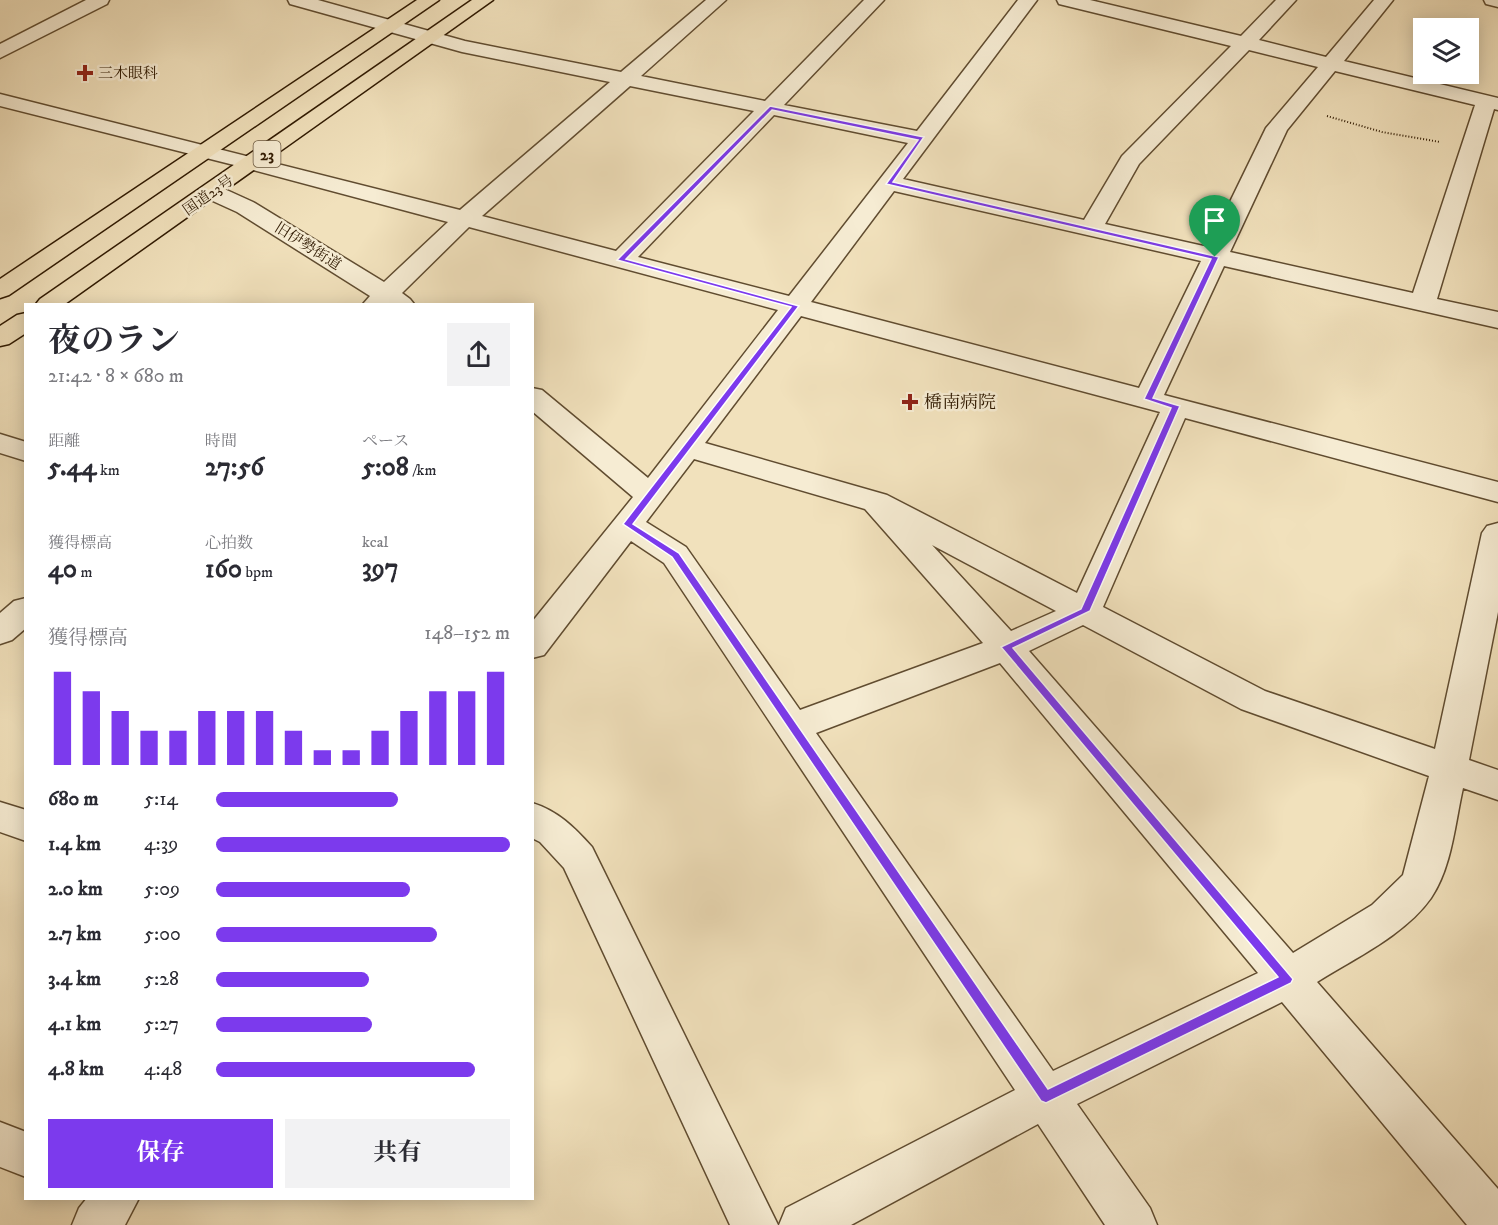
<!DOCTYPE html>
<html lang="ja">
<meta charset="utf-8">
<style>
:root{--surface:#fff;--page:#f2f2f3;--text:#2b2b33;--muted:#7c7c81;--accent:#7c3aed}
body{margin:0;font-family:"IM FELL DW Pica","Noto Serif JP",serif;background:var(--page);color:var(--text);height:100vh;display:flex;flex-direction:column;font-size:22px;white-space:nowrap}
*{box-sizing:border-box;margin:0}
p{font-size:20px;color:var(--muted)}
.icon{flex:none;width:33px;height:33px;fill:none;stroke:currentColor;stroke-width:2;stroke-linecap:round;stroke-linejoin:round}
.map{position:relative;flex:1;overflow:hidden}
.side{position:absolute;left:24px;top:303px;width:510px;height:897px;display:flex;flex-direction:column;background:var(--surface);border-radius:0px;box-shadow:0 3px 15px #0003}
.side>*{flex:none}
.controls{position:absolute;left:1413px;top:18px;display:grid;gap:12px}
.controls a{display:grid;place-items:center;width:66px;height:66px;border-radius:0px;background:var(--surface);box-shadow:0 3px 15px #0003;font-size:30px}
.pin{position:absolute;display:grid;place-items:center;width:51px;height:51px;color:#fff;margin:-62px -26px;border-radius:50% 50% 50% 0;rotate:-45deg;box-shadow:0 0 6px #0007}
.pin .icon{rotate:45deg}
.round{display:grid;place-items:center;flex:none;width:63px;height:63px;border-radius:0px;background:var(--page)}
.summary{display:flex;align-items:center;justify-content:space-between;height:102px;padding:0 24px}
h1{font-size:33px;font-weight:700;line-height:45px}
.metrics{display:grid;grid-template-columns:repeat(3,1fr);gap:9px;height:102px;padding:6px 24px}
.metrics div{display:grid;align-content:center}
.metrics b{font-size:26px;font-weight:700}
.metrics small{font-size:16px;font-weight:400}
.metrics p{font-size:16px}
.chart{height:168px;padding:12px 24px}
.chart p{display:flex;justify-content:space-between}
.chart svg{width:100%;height:108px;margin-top:6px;stroke:var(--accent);stroke-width:6}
.button{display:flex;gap:12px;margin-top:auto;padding:12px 24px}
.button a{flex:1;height:69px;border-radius:0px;background:var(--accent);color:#fff;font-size:24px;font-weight:700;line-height:69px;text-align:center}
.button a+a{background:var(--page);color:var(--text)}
ul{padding:0 24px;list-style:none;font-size:20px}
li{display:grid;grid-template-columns:96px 72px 1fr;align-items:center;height:45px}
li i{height:15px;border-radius:8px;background:var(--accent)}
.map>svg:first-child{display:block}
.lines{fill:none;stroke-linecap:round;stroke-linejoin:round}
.minor-casing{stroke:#604c30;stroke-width:3}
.highway-casing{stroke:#301a02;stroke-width:3}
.path{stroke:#301a02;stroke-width:2;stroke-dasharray:1 2;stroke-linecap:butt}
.minor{fill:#f6ecd3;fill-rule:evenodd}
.highway{fill:#f1e1bc;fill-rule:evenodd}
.route{fill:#7c3aed;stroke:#fff;stroke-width:1.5;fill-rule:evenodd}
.poi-dot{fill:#8f2418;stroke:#f6ecd3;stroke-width:2}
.labels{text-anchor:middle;stroke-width:5;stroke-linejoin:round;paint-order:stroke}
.far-poi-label{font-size:15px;fill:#301a02;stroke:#f6ecd3;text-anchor:start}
.far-street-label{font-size:15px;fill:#301a02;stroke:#f6ecd3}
.shield{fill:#f6ecd3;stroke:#6b5941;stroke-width:1.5}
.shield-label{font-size:16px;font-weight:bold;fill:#301a02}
.poi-label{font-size:18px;fill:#301a02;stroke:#f6ecd3;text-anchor:start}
</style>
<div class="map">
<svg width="1498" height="1225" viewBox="0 0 1498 1225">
<rect width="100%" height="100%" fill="#f1e1bc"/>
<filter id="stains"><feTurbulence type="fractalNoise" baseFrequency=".00333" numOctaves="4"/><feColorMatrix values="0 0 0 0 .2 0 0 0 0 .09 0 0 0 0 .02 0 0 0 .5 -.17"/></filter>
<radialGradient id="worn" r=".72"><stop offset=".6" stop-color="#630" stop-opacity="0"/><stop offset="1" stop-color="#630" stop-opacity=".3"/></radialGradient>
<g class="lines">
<defs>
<g id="minor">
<path d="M86 0H109L107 4 0 58V44Z"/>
<path d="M288 0H318L465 41 621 72 706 0H726L641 76 765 101 864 0H884L784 105 917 131 1018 0H1037L903 179 1084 220 1122 156 1231 46 1059 4 1057 0H1090L1241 36 1276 0H1296L1259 40 1326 57 1374 0H1393L1344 61 1498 98V110L1494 109 1437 299 1498 312V328L1224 266 1164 395 1498 482V502L1185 418 1103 607 1265 691 1435 749 1482 533 1487 526 1498 523V612L1469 760 1498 770V800L1463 788C1455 823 1452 867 1431 898 1405 935 1355 958 1317 982L1498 1189V1225H1467L1282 1002 1077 1104 1150 1208 1157 1225H1105L1038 1124 851 1225H779L786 1208 1015 1090 664 563 631 541 544 655 532 658V622L633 497 532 411V388L542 390 648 478 778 310 469 227 402 293 410 299 414 304H363L370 296 237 212 204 197 200 192 204 187 212 185 220 187 253 202 384 282 448 222 246 168 0 106V94L460 210 610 82 462 52 290 4ZM1249 50 1318 67 1266 128 1208 247 1105 224 1139 164ZM1335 71 1475 105 1413 293 1230 252 1287 130ZM630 86 754 111 616 251 482 216ZM774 115 908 143 789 296 638 257ZM894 191 1201 261 1139 388 811 302ZM801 316 1160 412 1077 593 887 495 705 443ZM694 459 865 509 983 643 800 710 686 547 646 522ZM932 545 1056 611 1011 631ZM1083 625 1241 709 1429 776 1403 875 1372 905 1293 953 1029 651ZM1000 663 1258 973 1053 1071 816 733Z"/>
<path d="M1484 0H1498V7L1486 4Z"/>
<path d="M0 434 26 442V461L0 453Z"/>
<path d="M26 598V628L12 640 0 644V613L14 601Z"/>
<path d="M0 802 26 810V841L0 832Z"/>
<path d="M532 803C558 811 574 827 592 847L778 1225H730L564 868 540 842 532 838Z"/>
<path d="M0 1122 26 1132V1177L0 1167Z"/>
<path d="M87 1198H139L125 1225H72L79 1208Z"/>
</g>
<g id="highway">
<path d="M417 0H439L9 295 0 298V279Z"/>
<path d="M472 0H493L65 304H36L40 299Z"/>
<path d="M26 313V333L9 344 0 346V326L17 315Z"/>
</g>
</defs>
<!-- minor casing -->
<use href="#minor" class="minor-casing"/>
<!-- highway casing -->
<use href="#highway" class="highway-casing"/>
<!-- path -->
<path class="path" d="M1327 116 1382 132 1440 142"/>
<!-- minor -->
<use href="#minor" class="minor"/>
<!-- highway -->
<use href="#highway" class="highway"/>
</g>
<!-- route -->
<path class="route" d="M770 106 924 137 893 182 1219 257 1153 398 1180 406 1090 611 1013 648 1293 979 1291 983 1046 1103 1041 1101 672 557 623 524 791 307 617 260ZM772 110 918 140 886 184 1211 259 1144 399 1171 408 1081 609 1001 647 1278 977 1048 1089 679 553 633 524 799 306 626 259Z"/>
<!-- markers -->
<g class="poi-dot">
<path d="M82 64h6v6h6v6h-6v6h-6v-6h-6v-6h6z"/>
<path d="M907 393h6v6h6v6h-6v6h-6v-6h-6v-6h6z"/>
</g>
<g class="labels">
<!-- far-poi labels -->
<g class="far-poi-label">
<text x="98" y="78">三木眼科</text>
</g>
<!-- far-street labels -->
<g class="far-street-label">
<text transform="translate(208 195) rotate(-35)" y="5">国道23号</text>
<text transform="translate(308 246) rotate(32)" y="5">旧伊勢街道</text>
</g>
<!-- shield labels -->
<rect class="shield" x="253.5" y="141" width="27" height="26" rx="4.5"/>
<g class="shield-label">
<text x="267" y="160">23</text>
</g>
<!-- poi labels -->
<g class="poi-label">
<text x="924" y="408">橋南病院</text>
</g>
</g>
<rect width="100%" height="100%" filter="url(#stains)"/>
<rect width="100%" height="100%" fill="url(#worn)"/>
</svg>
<div class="controls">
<a><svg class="icon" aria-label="layers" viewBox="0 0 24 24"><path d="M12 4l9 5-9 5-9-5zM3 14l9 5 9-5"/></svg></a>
</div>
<div class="pin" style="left:1215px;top:257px;background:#1e9e55"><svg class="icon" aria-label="arrive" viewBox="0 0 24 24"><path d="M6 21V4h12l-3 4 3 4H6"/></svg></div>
<section class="side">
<div class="summary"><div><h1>夜のラン</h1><p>21:42 · 8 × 680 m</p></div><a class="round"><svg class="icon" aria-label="share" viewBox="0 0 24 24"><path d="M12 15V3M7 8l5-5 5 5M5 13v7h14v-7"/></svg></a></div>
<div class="metrics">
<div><p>距離</p><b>5.44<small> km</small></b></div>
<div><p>時間</p><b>27:56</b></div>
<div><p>ペース</p><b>5:08<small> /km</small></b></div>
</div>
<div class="metrics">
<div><p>獲得標高</p><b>40<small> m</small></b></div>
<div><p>心拍数</p><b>160<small> bpm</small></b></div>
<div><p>kcal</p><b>397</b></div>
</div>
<div class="chart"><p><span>獲得標高</span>148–152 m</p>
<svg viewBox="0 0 160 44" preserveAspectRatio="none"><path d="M5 44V6M15 44V14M25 44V22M35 44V30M45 44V30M55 44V22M65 44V22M75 44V22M85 44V30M95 44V38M105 44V38M115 44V30M125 44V22M135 44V14M145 44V14M155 44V6"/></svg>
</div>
<ul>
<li><b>680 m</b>5:14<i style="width:62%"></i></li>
<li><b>1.4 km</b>4:39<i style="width:100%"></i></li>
<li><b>2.0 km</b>5:09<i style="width:66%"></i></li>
<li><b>2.7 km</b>5:00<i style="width:75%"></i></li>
<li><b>3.4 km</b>5:28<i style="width:52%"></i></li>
<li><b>4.1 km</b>5:27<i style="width:53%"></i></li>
<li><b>4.8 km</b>4:48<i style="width:88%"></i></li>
</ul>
<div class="button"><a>保存</a><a>共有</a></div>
</section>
</div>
